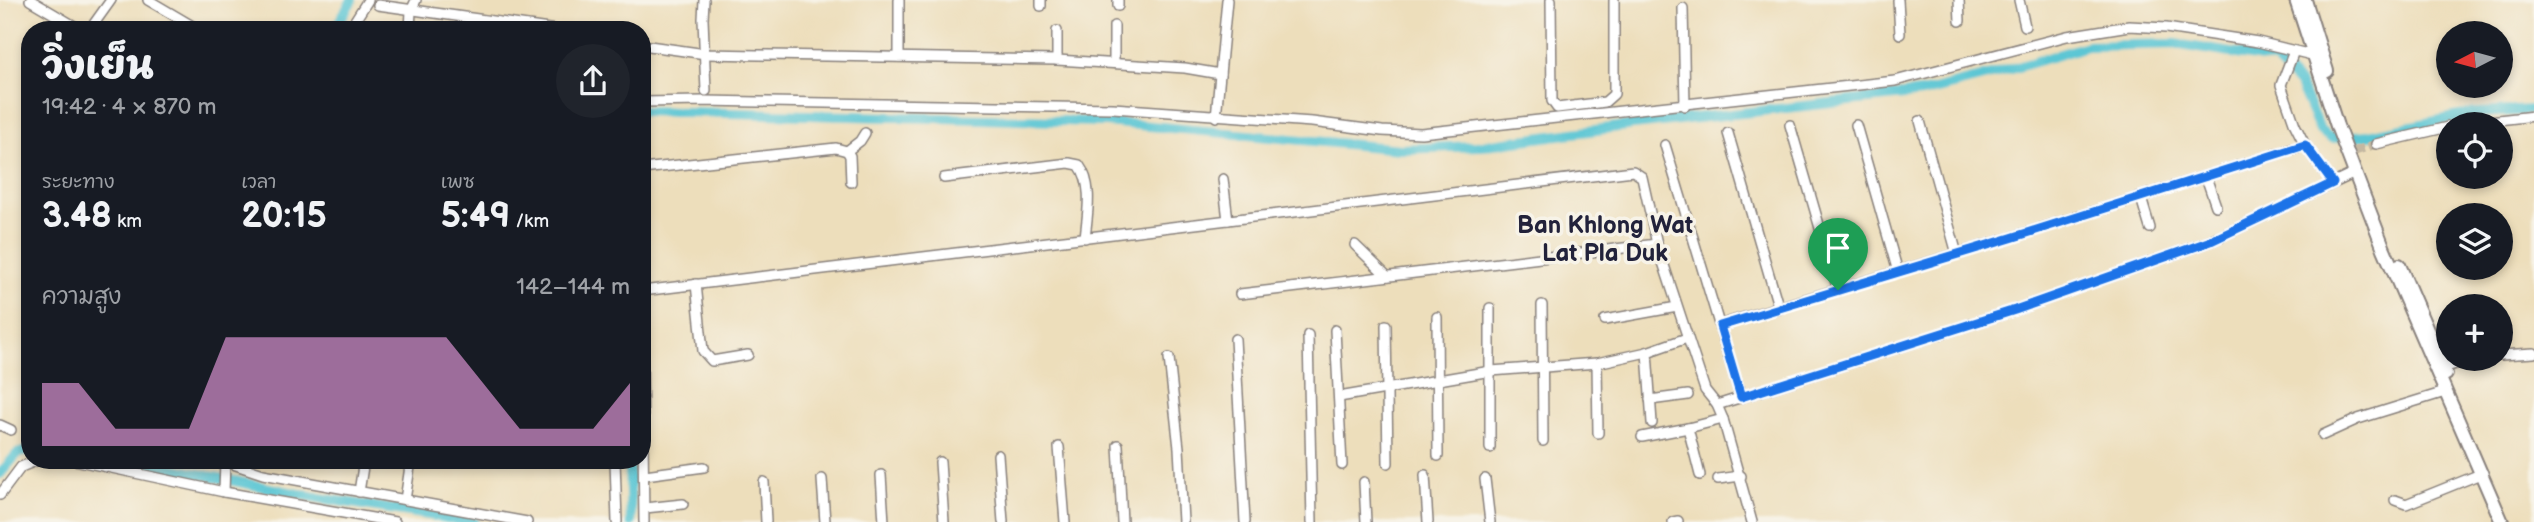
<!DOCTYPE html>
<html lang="th">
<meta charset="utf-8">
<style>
:root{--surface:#171b24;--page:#20242c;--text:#f1f3f6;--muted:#9ea1a6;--accent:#d690ce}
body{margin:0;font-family:"Balsamiq Sans","Playpen Sans Thai",sans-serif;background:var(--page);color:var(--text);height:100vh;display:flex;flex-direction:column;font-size:26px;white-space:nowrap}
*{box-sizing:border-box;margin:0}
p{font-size:23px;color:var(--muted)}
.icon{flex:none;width:38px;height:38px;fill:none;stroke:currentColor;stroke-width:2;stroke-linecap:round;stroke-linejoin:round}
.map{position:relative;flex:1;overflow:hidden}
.panel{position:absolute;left:21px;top:21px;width:630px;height:448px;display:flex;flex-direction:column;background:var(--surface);border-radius:28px;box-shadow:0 4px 10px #0003}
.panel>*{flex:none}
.needle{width:46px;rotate:264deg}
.fabs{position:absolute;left:2436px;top:21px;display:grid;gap:14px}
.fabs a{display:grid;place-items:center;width:77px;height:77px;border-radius:50%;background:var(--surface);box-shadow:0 4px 10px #0003;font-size:35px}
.pin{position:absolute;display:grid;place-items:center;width:60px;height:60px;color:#fff;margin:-72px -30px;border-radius:50% 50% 50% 0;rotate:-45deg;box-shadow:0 0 7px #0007}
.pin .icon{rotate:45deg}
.round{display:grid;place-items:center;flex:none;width:74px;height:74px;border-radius:37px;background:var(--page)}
.summary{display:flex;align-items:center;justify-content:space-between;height:119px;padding:0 21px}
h1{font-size:38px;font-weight:800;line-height:52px}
.stats{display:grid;grid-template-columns:repeat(3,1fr);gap:10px;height:119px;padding:7px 21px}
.stats div{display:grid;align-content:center}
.stats b{font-size:35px;font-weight:800}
.stats small{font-size:19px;font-weight:400}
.stats p{font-size:19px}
.chart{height:196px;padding:14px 21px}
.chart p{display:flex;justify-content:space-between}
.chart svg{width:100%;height:126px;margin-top:7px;fill:var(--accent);opacity:.7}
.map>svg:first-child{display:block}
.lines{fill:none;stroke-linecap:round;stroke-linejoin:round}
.canal{stroke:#5bc6d4;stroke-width:10}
.street-tunnel{stroke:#c4b8a1;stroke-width:9;stroke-dasharray:9 4.5;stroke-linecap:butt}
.street-casing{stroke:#88807b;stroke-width:12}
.secondary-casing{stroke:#88807b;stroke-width:16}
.street{stroke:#fff;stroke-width:9}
.secondary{stroke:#fff;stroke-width:12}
.route-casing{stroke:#fff;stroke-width:14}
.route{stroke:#1a73e8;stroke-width:9}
.labels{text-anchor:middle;stroke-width:7;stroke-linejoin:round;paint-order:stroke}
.quarter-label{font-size:24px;font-weight:bold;fill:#22223b;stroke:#f7f3e8}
</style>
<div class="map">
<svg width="2534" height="522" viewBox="0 0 2534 522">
<rect width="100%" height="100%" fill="#f7f3e8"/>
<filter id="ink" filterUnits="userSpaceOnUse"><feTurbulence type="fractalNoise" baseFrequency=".0143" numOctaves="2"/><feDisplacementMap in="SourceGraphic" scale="14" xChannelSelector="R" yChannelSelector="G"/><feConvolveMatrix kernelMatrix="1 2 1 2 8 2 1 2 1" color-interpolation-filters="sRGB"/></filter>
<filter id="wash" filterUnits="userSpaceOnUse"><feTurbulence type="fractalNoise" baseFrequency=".00686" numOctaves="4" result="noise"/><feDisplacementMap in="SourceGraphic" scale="28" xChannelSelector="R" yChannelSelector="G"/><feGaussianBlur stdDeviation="1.57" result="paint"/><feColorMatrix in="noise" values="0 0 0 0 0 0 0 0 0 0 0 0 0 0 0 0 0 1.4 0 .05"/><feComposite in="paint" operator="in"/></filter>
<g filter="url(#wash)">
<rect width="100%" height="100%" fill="#eddebb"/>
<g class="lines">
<!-- canal -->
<g class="canal">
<path d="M334 30 352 0"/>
<path d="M642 111 1106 122 1400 149 1477 146 1633 125 1922 93 1991 75 2087 46 2175 44 2275 60 2300 85 2320 131 2331 138 2369 135 2475 113 2534 110"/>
<path d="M129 460 319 498 474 522"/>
<path d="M629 460 631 522"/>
<path d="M0 474 17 454 30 450"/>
</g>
</g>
</g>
<g filter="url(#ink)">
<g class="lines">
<!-- street-tunnel -->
<path class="street-tunnel" d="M2355 151 2376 144"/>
<defs>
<g id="street">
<path d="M30 0 81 30 91 28 111 0"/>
<path d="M148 0 199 30"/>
<path d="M704 0 703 19 706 91"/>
<path d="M1118 0V6"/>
<path d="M1551 0 1552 101 1557 108 1605 102 1614 94V0"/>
<path d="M1898 0 1900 34"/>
<path d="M1959 0 1960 21"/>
<path d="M2019 0 2025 26"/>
<path d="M378 5 556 30"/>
<path d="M1041 6V0"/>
<path d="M1683 8 1685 106"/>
<path d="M349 30 368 0"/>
<path d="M410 30 411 11 416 0"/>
<path d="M1057 31V60"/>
<path d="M642 45 706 54 1057 60 1185 68 1220 74"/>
<path d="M899 57V0"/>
<path d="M1114 63V26"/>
<path d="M642 102 704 101 1113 108 1312 122 1382 131 1421 133 1895 81 2067 36 2129 26 2166 28 2258 42 2312 55"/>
<path d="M1216 117 1227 0"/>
<path d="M1920 121 1957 254"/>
<path d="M2462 124 2534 116"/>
<path d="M1790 125 1838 290"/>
<path d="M1856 125 1898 272"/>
<path d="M1728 133 1779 309"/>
<path d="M2376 144 2448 127"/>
<path d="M1665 145 1741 397"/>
<path d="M2305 145 2333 183"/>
<path d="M847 151 860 141 865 133"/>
<path d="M642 169 836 148 847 151 850 156 851 182"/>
<path d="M2206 177 2216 206"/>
<path d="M944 178 1069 163 1079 165C1094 185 1087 215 1085 238"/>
<path d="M1223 179 1228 220"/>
<path d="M2141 198 2150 228"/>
<path d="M1355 245 1387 276"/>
<path d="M696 284 703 351 712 361 748 355"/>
<path d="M642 291 1633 171 1642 177 1657 244 1705 390 1717 405 1723 419 1752 522"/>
<path d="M1240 294 1657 244"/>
<path d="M1542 305 1543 441"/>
<path d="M1437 317 1438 456"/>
<path d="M1605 320 1677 307"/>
<path d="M1386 325 1388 463"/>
<path d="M1719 325 2010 238 2305 145 2295 125 2281 85 2294 51"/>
<path d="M1335 330 1342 465"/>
<path d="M1308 335 1312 522"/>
<path d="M1235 339 1245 522"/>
<path d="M642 350 644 522"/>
<path d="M1647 352 1652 423"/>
<path d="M2501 355 2534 353"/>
<path d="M1169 358 1179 448 1183 522"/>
<path d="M1597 363 1598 433"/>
<path d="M2443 368 2472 359"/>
<path d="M1339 397 1491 371 1597 363 1647 352 1687 338"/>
<path d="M1650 400 1688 395"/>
<path d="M1717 405 2015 310 2211 241 2355 173"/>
<path d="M0 425 11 430"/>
<path d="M2323 435 2358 419 2445 392"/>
<path d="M1642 437 1688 428"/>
<path d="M1118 445 1122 522"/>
<path d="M1059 447 1065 522"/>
<path d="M1490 448V308"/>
<path d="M998 455 1003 522"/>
<path d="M74 460 224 492 395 522"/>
<path d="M221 460 263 474 527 522"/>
<path d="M615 460 617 522"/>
<path d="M940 462 944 522"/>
<path d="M645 475 704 467"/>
<path d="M881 475 884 522"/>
<path d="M1425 475 1428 522"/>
<path d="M1700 475 1688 428 1723 419"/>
<path d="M822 479 825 522"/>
<path d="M1485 479 1490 522"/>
<path d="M1718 479 1741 476"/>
<path d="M764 482 766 522"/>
<path d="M1364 482 1366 522"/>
<path d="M224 492 225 461"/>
<path d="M359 492 364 460"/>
<path d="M0 495 21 467 38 460"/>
<path d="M405 500 411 460"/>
<path d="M2395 500 2406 504 2483 473"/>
<path d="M645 508 683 504"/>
<path d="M1673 522 1678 521"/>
</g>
<g id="secondary">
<path d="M2296 0 2337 126 2384 249 2502 522"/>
<path d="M2305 0 2327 71"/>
<path d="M2399 265 2446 374"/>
</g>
</defs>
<!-- street casing -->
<use href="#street" class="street-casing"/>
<!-- secondary casing -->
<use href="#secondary" class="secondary-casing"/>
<!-- street -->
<use href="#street" class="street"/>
<!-- secondary -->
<use href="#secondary" class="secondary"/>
</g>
</g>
<g class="lines" filter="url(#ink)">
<defs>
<path id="route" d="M2305 145 2333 183 2211 241 2015 310 1741 397 1720 326 2011 238Z"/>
</defs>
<!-- route casing -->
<use href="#route" class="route-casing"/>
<!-- route -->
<use href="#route" class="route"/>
</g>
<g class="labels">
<!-- quarter labels -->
<g class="quarter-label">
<text x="1605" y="233">Ban Khlong Wat<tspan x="1605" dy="28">Lat Pla Duk</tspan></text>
</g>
</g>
</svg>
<div class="fabs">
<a><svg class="needle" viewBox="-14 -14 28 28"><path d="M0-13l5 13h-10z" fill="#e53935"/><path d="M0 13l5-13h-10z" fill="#9ea1a6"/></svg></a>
<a><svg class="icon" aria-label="locate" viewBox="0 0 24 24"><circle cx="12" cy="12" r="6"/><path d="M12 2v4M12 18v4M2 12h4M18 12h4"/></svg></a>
<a><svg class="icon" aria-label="layers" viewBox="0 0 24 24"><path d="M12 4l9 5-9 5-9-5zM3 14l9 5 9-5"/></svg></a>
<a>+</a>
</div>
<div class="pin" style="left:1838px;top:290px;background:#1e9e55"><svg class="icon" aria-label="arrive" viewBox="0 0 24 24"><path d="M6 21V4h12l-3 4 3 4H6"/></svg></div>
<section class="panel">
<div class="summary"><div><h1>วิ่งเย็น</h1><p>19:42 · 4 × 870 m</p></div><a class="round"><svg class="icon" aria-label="share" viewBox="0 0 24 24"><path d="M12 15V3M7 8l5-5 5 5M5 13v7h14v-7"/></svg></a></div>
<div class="stats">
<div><p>ระยะทาง</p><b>3.48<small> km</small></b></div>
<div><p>เวลา</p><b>20:15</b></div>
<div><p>เพซ</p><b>5:49<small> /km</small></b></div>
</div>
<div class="chart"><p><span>ความสูง</span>142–144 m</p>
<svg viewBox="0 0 160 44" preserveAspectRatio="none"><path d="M0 44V22L10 22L20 38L30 38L40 38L50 6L60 6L70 6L80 6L90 6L100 6L110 6L120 22L130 38L140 38L150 38L160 22V44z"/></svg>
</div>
</section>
</div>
